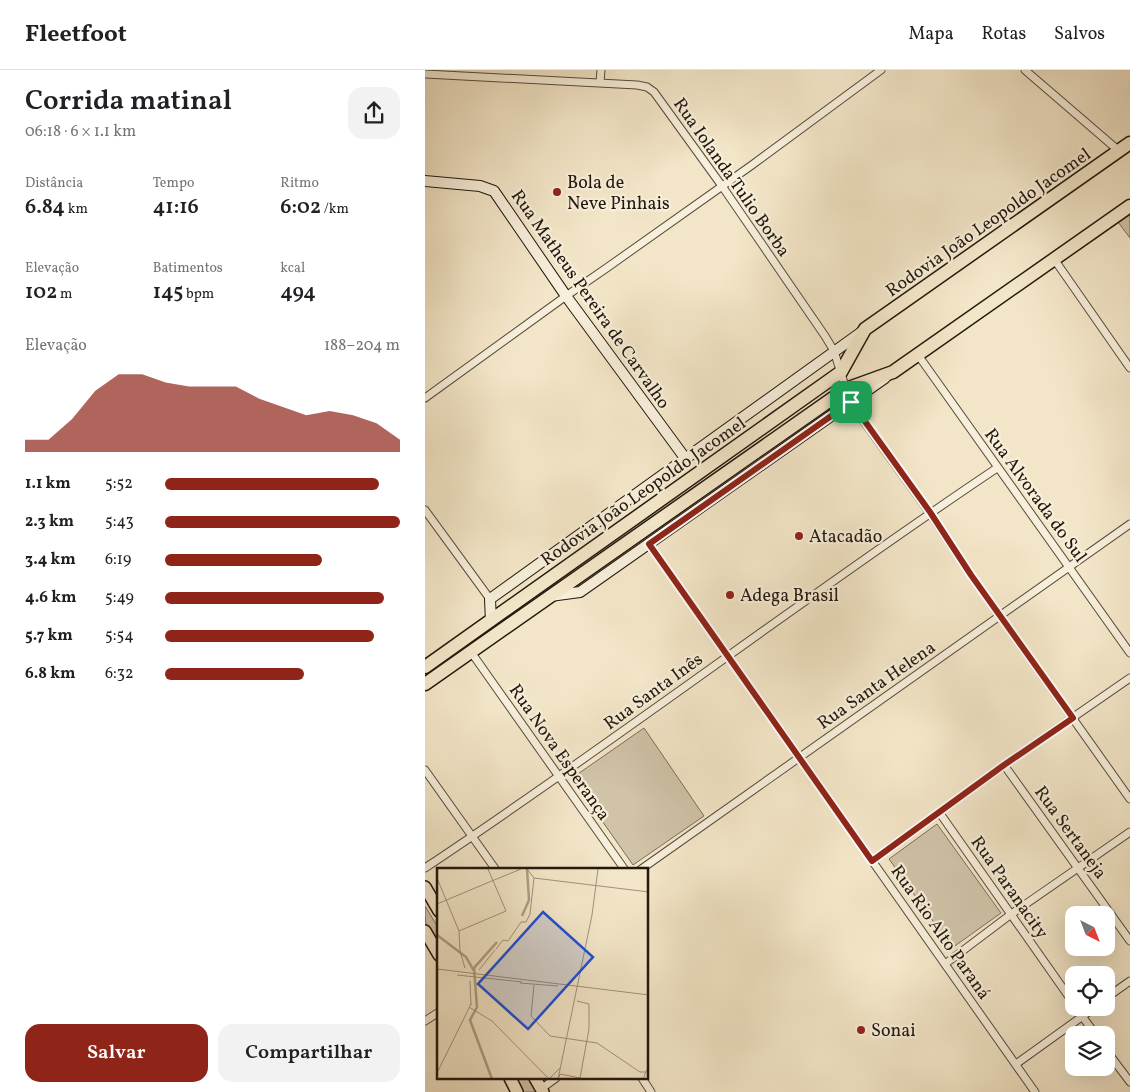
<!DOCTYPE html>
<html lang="pt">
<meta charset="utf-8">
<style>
:root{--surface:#fff;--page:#f2f2f2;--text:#202124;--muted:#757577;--line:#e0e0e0;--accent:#8f2418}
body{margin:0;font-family:Vollkorn,serif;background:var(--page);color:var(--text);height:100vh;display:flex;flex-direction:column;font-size:19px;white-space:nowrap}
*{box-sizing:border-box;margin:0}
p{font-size:16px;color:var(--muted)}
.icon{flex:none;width:28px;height:28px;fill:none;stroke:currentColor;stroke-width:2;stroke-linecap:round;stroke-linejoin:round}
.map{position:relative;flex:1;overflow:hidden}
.details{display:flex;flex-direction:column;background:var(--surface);width:425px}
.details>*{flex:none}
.needle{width:32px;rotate:138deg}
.buttons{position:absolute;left:640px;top:836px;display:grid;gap:10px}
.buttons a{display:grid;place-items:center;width:50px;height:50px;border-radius:10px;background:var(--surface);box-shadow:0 5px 20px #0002;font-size:25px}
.pin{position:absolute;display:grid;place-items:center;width:42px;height:42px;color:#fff;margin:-21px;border-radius:10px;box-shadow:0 2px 8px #0006}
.round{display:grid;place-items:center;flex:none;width:52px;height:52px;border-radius:15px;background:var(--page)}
.overview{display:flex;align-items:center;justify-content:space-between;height:85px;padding:0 25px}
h1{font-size:28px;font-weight:600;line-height:38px}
.metrics{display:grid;grid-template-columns:repeat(3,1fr);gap:8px;height:85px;padding:5px 25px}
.metrics div{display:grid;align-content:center}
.metrics b{font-size:21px;font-weight:600}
.metrics small{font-size:14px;font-weight:400}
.metrics p{font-size:14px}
.chart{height:140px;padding:10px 25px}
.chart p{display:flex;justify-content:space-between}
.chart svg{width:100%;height:90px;margin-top:5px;fill:var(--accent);opacity:.7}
.cta{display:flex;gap:10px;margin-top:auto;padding:10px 25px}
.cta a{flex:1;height:58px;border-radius:15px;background:var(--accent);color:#fff;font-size:20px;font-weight:600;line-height:58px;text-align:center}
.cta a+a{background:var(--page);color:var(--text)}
ul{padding:0 25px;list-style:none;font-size:16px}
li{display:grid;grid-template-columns:80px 60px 1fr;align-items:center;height:38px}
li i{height:12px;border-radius:6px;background:var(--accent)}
header{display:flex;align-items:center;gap:30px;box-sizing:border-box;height:70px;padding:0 25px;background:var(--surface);border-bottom:1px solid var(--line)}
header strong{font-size:24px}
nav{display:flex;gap:28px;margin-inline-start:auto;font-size:18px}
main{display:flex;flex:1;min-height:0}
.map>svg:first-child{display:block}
.grass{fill:#d0c3a8;stroke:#7a6d5a}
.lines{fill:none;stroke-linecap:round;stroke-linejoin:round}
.street-casing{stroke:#574b3b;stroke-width:9}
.secondary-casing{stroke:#23170c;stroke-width:12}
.primary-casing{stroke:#23170c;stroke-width:14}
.highway-casing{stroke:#23170c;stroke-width:15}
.street{stroke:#f7efdb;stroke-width:7}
.secondary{stroke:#f7efdb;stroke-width:10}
.primary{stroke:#f3e6c8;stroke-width:11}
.highway{stroke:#f3e6c8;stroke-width:12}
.route-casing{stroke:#fff;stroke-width:10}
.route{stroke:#8f2418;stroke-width:6}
.poi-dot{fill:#8f2418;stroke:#f7efdb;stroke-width:2}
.labels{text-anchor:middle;stroke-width:4.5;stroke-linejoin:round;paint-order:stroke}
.street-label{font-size:18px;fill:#23170c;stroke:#f7efdb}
.poi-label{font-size:18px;fill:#23170c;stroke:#f7efdb;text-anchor:start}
.inset-river{fill:none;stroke:#aca088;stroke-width:2.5}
.inset-road{fill:none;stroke:#a0937d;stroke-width:1}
.view{fill:#1d4ed8;fill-opacity:0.15;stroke:#1d4ed8;stroke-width:2.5}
.inset-edge{fill:none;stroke:#23170c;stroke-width:2.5}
</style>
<header>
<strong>Fleetfoot</strong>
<nav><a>Mapa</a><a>Rotas</a><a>Salvos</a></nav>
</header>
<main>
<section class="details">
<div class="overview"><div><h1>Corrida matinal</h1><p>06:18 · 6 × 1.1 km</p></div><a class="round"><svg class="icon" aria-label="share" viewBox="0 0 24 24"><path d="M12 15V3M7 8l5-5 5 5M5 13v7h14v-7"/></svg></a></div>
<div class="metrics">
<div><p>Distância</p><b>6.84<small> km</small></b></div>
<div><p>Tempo</p><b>41:16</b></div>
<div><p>Ritmo</p><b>6:02<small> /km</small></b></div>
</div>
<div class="metrics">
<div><p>Elevação</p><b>102<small> m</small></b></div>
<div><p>Batimentos</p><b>145<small> bpm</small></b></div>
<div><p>kcal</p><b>494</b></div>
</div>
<div class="chart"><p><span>Elevação</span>188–204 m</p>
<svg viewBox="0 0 160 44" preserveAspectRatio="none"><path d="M0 44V38L10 38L20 28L30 14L40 6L50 6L60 10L70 12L80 12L90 12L100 18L110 22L120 26L130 24L140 26L150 30L160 38V44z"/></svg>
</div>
<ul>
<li><b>1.1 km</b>5:52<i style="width:91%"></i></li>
<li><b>2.3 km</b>5:43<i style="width:100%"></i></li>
<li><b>3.4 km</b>6:19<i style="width:67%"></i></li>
<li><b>4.6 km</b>5:49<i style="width:93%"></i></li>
<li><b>5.7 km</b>5:54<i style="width:89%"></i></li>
<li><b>6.8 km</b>6:32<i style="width:59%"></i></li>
</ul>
<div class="cta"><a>Salvar</a><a>Compartilhar</a></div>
</section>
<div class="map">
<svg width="705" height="1022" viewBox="0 0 705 1022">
<rect width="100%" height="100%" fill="#f3e6c8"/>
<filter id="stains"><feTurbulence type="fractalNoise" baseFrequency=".004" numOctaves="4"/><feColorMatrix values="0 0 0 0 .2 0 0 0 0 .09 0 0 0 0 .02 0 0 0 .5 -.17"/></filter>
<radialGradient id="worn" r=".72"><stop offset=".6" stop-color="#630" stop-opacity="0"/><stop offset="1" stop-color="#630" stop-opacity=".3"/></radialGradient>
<!-- grass -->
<g class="grass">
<path d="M705 143V168L693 152Z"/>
<path d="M219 658 279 746 208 795 147 708Z"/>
<path d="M512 754 576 843 527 878 464 789Z"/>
<path d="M0 836 14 859V872C0 860 0 855 0 836Z"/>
<path d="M90 1008H106L114 1022H98Z"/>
</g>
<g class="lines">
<defs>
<g id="street">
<path d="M600 0 694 81"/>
<path d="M0 4 212 15 222 17 229 22 297 116 400 266 409 281 425 332 505 443 546 505 705 729"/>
<path d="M175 12 176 0"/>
<path d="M629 189 705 298"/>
<path d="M493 285C563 385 635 483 705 583"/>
<path d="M0 328 141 226 183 197 327 95 456 0"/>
<path d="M0 440 65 529"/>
<path d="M224 474 610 1022"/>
<path d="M46 582 200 800"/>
<path d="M579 695 705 871"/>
<path d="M0 700 71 800"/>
<path d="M514 742 649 934"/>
<path d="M447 791 579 695 705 608"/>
<path d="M0 798C194 669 379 527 572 398"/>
<path d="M215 800 705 454"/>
<path d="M520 894 585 845 705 762"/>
<path d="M681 928 705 911"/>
<path d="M651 938 671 965"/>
<path d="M0 951 14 942"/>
<path d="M681 980 705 1012"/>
<path d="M591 994 669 938"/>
<path d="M217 1008 226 1022"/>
<path d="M116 1019 131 1008"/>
</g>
<g id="secondary">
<path d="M0 111 55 116 69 121 141 226 260 388"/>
<path d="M125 526 155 522 460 308"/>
<path d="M66 551 65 529 438 261"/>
</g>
<g id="primary">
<path d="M0 817 14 841"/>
<path d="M0 861 14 885"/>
<path d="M85 1008 92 1022"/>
<path d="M110 1008 118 1022"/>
</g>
<g id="highway">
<path d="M0 597 416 302 440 259 705 73"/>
<path d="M0 614 421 319 468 302 705 136"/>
</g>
</defs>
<!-- street casing -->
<use href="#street" class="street-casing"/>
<!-- secondary casing -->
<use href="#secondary" class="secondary-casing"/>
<!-- primary casing -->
<use href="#primary" class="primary-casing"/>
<!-- highway casing -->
<use href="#highway" class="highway-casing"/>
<!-- street -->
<use href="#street" class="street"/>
<!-- secondary -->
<use href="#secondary" class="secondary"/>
<!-- primary -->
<use href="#primary" class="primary"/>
<!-- highway -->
<use href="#highway" class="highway"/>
</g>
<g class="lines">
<defs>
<path id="route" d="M426 332 505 442 546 505 648 648 579 695 447 791 224 474Z"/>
</defs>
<!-- route casing -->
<use href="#route" class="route-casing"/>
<!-- route -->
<use href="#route" class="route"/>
</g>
<!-- markers -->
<g class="poi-dot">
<circle cx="132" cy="122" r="5"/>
<circle cx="374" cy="466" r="5"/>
<circle cx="305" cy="525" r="5"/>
<circle cx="436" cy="960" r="5"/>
</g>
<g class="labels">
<!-- street labels -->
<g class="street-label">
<text transform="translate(307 107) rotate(55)" y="6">Rua Iolanda Tulio Borba</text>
<text transform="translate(563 152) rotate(-35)" y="6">Rodovia João Leopoldo Jacomel</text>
<text transform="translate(166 229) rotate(55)" y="6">Rua Matheus Pereira de Carvalho</text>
<text transform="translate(218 421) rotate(-35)" y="6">Rodovia João Leopoldo Jacomel</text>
<text transform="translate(611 425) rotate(54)" y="6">Rua Alvorada do Sul</text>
<text transform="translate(451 615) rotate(-35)" y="6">Rua Santa Helena</text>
<text transform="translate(228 621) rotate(-36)" y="6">Rua Santa Inês</text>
<text transform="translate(135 682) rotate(55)" y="6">Rua Nova Esperança</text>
<text transform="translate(646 762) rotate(54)" y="6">Rua Sertaneja</text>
<text transform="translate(585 817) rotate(55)" y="6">Rua Paranacity</text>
<text transform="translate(516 862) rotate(55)" y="6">Rua Rio Alto Paraná</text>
</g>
<!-- poi labels -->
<g class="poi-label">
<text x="142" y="118">Bola de<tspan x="142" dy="21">Neve Pinhais</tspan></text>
<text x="384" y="472">Atacadão</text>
<text x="315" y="531">Adega Brasil</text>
<text x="446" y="966">Sonai</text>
</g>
</g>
<!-- overview -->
<g transform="translate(12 798)">
<rect width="211" height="211" fill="#f3e6c8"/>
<path class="inset-river" d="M85 48 92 32 90 1M0 67 29 89 37 103M55 211 33 152 40 139 37 100 60 74"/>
<path class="inset-road" d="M0 10 22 63 23 83 28 100M97 10 212 24M50 15 84 1M0 36 50 15M22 63 69 43 51 1M59 81 66 72 71 73 84 54H89L93 46 97 10 90 1M0 101 212 127M42 102 58 82M20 107 85 114M33 113 34 137M83 115 121 118M97 117 94 148 113 168 160 175 203 204H209M32 139 55 153 112 211M0 205 34 136M122 209 123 206 143 210 152 161V136L140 133M112 211 123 200M121 211 155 47 161 1M206 211 212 197"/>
<path class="view" d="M106 44 156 89 91 161 41 116Z"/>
<rect width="211" height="211" class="inset-edge"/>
</g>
<rect width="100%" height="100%" filter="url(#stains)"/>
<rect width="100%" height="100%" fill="url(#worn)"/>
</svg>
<div class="buttons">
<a><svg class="needle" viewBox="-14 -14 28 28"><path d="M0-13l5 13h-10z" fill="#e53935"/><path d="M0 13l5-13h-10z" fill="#757577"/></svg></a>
<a><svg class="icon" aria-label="locate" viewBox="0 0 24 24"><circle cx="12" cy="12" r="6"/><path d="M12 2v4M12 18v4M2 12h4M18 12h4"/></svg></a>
<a><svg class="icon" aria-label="layers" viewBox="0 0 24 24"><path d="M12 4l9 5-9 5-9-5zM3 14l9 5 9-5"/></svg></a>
</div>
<div class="pin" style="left:426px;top:332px;background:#1e9e55"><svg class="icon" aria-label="arrive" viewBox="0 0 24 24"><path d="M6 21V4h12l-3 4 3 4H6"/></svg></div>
</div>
</main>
